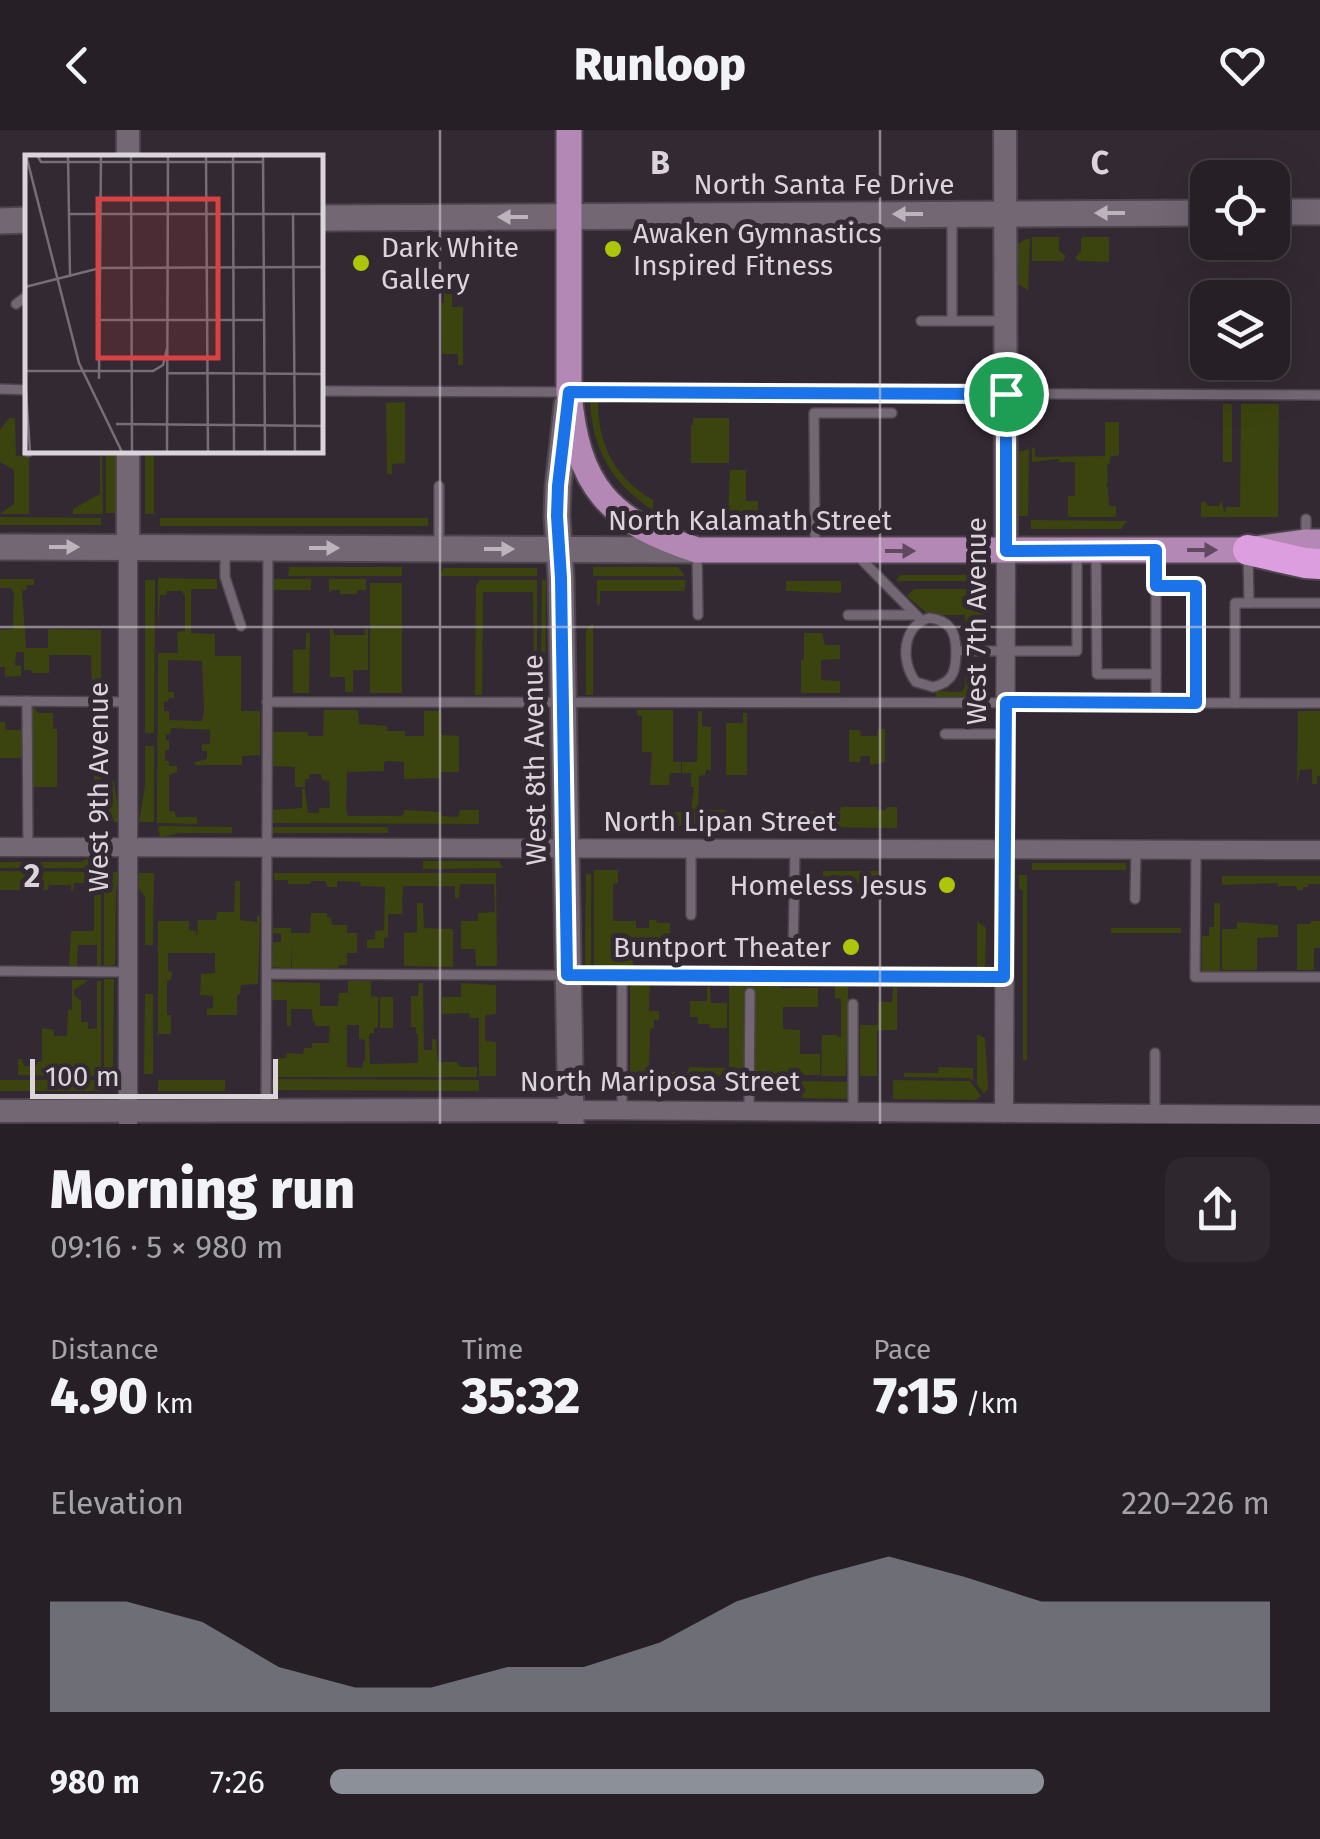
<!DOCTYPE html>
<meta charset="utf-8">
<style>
:root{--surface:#261f26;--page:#2e272e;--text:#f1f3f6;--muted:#a4a2a7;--line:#423d43;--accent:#8c9099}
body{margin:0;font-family:"Fira Sans",sans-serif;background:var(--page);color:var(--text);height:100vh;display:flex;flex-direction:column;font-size:38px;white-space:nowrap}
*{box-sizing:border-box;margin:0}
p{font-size:32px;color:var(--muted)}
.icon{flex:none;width:55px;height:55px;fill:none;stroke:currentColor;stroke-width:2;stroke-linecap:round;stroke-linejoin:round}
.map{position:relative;height:994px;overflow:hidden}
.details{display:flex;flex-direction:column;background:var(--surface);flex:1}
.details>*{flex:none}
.buttons{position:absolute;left:1190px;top:30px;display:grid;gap:20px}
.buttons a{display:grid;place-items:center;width:100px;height:100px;border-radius:20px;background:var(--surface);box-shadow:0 10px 40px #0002,0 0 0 2px var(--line);font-size:50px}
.scale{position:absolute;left:30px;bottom:25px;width:248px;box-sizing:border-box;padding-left:10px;border:5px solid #dbd4db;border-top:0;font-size:28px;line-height:35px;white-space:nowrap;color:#dbd4db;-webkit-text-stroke:8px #332933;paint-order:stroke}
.pin{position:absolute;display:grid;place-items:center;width:85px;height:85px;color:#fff;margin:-42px;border:5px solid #fff;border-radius:50%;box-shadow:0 2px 10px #0007}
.round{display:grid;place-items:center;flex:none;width:105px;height:105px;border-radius:20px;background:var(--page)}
.summary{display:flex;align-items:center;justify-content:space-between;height:170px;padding:0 50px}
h1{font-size:55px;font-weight:800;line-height:75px}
.stats{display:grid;grid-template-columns:repeat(3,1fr);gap:15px;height:170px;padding:10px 50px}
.stats div{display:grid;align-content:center}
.stats b{font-size:50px;font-weight:800}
.stats small{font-size:28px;font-weight:400}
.stats p{font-size:28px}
.chart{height:280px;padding:20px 50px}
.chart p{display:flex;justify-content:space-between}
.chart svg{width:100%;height:180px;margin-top:10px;fill:var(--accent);opacity:.7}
ul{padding:0 50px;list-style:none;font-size:32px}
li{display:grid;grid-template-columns:160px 120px 1fr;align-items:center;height:75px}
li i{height:25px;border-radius:12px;background:var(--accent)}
header{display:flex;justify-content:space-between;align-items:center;height:130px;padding:0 50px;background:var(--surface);font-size:45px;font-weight:800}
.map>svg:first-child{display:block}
.green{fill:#3b430e;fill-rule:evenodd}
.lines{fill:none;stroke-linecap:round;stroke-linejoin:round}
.service-casing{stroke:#4d444d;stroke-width:12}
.minor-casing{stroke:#4d444d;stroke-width:21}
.tertiary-casing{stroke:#4d444d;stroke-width:26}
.secondary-casing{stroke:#4d444d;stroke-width:29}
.primary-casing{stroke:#4d444d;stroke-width:29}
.motorway-casing{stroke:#4d444d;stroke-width:34}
.service{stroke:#736773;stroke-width:9}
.minor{stroke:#736773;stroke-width:18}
.tertiary{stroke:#736773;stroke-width:22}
.secondary{stroke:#736773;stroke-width:25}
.primary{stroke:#b388b4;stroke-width:25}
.motorway{stroke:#dd9edf;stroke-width:30}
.oneway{fill:#bcb3bc}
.oneway2{fill:#604a60}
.route-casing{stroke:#fff;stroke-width:20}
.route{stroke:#1a73e8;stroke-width:12}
.grid{fill:none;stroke:#dbd4db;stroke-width:2.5;stroke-opacity:0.55}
.poi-dot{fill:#aec60a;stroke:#332933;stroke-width:4}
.labels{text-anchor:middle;stroke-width:10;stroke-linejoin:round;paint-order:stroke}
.street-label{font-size:28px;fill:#dbd4db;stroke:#332933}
.poi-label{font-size:28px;fill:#dbd4db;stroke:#332933;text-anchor:start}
.inset-road{fill:none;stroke:#766d76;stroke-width:2.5}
.view{fill:#d74243;fill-opacity:0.15;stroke:#d74243;stroke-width:5}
.inset-edge{fill:none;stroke:#dbd4db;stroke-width:5}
.grid-label{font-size:32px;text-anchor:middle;font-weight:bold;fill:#dbd4db;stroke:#332933;stroke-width:10;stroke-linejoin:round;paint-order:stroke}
</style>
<header><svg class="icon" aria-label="back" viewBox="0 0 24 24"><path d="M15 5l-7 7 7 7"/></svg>Runloop<svg class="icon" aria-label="heart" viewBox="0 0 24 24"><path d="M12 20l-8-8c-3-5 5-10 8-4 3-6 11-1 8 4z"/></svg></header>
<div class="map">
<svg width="1320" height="994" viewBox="0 0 1320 994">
<rect width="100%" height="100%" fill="#332933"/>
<!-- green -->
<g class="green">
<path d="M1059 107V121L1066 126 1063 131H1032V107Z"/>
<path d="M1083 107H1109V132L1079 131 1075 128 1081 121V109Z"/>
<path d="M1026 109H1030L1028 160 1018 154V114Z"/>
<path d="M444 158H452V177H463V235H458V224H442L441 173H444Z"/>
<path d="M405 272V333L392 334V344H387L386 273Z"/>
<path d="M590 272H598C598 316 616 349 653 370V380C613 355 592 319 590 272Z"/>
<path d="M1223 274H1231L1232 277V332H1223Z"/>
<path d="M1241 274H1279L1278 387H1201V372H1206L1207 376H1219L1221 371 1225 383 1226 377H1240Z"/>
<path d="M9 288H15L16 326H29V384H0L14 374V340L0 332V300Z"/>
<path d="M693 288H729V333H691V295H693Z"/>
<path d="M1105 292H1119V325L1110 327V334H1107L1108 353 1106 354 1108 359 1109 376H1116V387H1068V366H1075V332H1059V329L1032 332V318H1035V327L1105 326Z"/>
<path d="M1029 319 1028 386H1017L1018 322Z"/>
<rect x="106" y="320" width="9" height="63"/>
<rect x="145" y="320" width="9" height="64"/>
<path d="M100 323H102L103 384H73V379L100 364Z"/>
<path d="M730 340H746V371H758V386H728Z"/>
<path d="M0 387 101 388V395H0Z"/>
<rect x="160" y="388" width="268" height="8"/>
<rect x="691" y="390" width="67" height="8"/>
<path d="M1031 390 1127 391 1121 399H1031Z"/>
<path d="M289 437H402V446H288Z"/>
<path d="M593 437H678L685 446H593Z"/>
<path d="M443 438H537V446H440Z"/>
<path d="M900 445H972V451H896Z"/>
<path d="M158 448 217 449V459H191V503L215 504V526H241V581H260V625L242 626V635H195V632L207 629V621H202V614H210V600L171 598 170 604H166V610H169V620H165V631H169V636H177V642L169 645V681L175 682 176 687H197V694L157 693 158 523H178L177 502 185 501V466L182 461H167L166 465H160L158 500ZM168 530 202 531 204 581 202 591 169 590V581H164V572L168 571 169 568H174V562H168Z"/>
<path d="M0 449H34V455H27L26 460H22L26 518H48V499L101 500V563H92L91 525H49V543H32L31 540H24V522H16L15 535 21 536V546L5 547V537H0V500L13 499 14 463 11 458H0Z"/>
<rect x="272" y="449" width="39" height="11"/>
<path d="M329 449H366V460H357V464H340V460H331L329 464Z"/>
<path d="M145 450H155L154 603H145Z"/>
<path d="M480 450H537V528H534L533 462H483L482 565H475L476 456Z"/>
<path d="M542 450H546L545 564 541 563Z"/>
<path d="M597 450H686L684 461H600V474L597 476Z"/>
<path d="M786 451H841V463L786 461Z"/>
<rect x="370" y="453" width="32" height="110"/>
<path d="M914 459H977V464H983V499L980 506H966L965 485H929L907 466Z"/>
<path d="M593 493V565H586V500Z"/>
<path d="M330 499H333L334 505H365V499H368V540H353V562H345V547H330Z"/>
<path d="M306 503H310L309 563H293V520L306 519Z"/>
<path d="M804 503H822L825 515H840V529L821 530V550L840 551V563H801V530L804 529Z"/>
<path d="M969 532H979L983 542V567H936V561L961 562 965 558 966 535Z"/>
<path d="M29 577H34L38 583H53V599H57V657H29Z"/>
<path d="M94 579H100L101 653H94Z"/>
<path d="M324 580H358L359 594 387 596V601H405V606H424V581H441V605L459 606V642H441L440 648 404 649V632L386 631 384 633V641L347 642 346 678 348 686H402L405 680 441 682V686L458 687 460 680H479V694L271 693V680L302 678V659H305L308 683H319V678H330L329 651 322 650 321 644H310L309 649H305V657H295V637L273 636V602H308V606H323Z"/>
<path d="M637 580H673V632H681V643H670L669 655H650L652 622H642V586L637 585Z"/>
<path d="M698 581H702V596L711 597V640H706L705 645 699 646 698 680H726L729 685H753V696L641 695V691H649L650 686H661L662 682H691L694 657H691V643H682V632H697Z"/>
<path d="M1298 581H1320V646H1317V654H1312V639L1300 640 1297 654Z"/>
<path d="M743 583H747V645H726V593H743Z"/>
<path d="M0 592H5L6 600H22V628H0Z"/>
<path d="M878 599H885V632L870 635V626H861L860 632H849V600H860L861 606H877Z"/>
<path d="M145 616H154V692H139L145 656Z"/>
<path d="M105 651H114L120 692H105Z"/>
<path d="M841 677H878V680H886L887 677H897V698L786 697 791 682 840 681Z"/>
<path d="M158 696 232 697V703H179L160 708Z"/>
<rect x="269" y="697" width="119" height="6"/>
<path d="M92 727H100V738H0V732H80Z"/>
<path d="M423 731H499L503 738 423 739Z"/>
<rect x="1032" y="733" width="94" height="7"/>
<path d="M594 740H618V753L613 754V791H636V798H649V790H656L657 793H670V818H633V840H594Z"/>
<path d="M0 741 101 742V838H97V815H78L77 836H69L71 801H94V753H74L73 761H71V755H49V750L48 760H42L41 755H23V760H0Z"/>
<rect x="823" y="741" width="55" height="12"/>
<path d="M104 742H119L116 762 115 835 104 837Z"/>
<path d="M139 743H154L153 815H145V767L139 759Z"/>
<path d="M274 743H496L497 836H476L475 819H461V791H478V783L495 782 494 754H460L459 768H455V756H403L402 784H388V807L384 808V818H367V810L375 809V801L384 800 385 757 361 756 360 752 337 751V757H328L325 751H311L310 754H288V750H274Z"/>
<path d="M586 744H591V839H585Z"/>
<path d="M1019 745H1027V930H1023V760L1019 759Z"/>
<path d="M1222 746H1320V754H1308V757H1303V760H1297L1296 756H1278V753L1222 755Z"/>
<path d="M235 751H240V790L257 792V786H260L258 854 241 855 240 864 237 865V885H207V879L213 878V866L200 865 201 844 215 843V823H168V841L172 842 171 850 167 851V885H171V904H158V791H189V800L196 801 197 808 198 790H216L217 782H234Z"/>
<path d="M417 773H423L424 798 453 799V837L404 836V803L417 802Z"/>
<path d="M1214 773H1220V841H1202V806H1209V797H1214Z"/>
<path d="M311 783H327V787L331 788 332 795H347V803H357V823H347V835H339L338 839H292L291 816V839L272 837 273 812H281V804L273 803V798H291V803H310Z"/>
<path d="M977 791 986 798 985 841H977Z"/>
<path d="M1311 791H1320V818H1314V840H1297V794H1310Z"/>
<path d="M1237 792 1278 795V807L1257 808V840H1222V799H1237Z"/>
<rect x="1111" y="798" width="70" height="5"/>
<path d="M104 849H114L113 945H104Z"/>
<path d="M630 849H650L649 881H659V890H654V898L650 899 649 946H630Z"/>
<path d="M72 850H89L74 860V865L81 871V892H88V899L97 898V851H101V946L18 945V929H22L24 936H36L37 932 42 931V898L54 900V906H67L68 880 72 879Z"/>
<path d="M348 851H371V866L378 867V897L374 898V903L369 904 370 934 418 933V904L416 903V897H411V866H418L419 853H423L424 920H432V909H436L438 932H457L460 937H477V947H277V928H286L287 923 303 924 304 918H312V913H329L330 896H315V892H313L312 880 310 879H291V896H287V870H272V852L320 853V876H338L339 863H348ZM347 895H359V909L365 910V931L363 932 362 938 347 937Z"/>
<path d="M729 852H780L781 858H818V877H783V899L800 900V924H820V945H729L728 940 727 946 670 945V942H688L689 937 729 938Z"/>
<path d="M835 852H848V869H858V946H847V917L846 946H821L822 905H837L841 908V869L835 868Z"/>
<path d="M461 853 496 855V884L485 885V911L496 912V946H479V888H470L469 883 442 884V867H461Z"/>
<path d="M707 857H710L711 873H727V898H710L709 894H698V887H690V871H707Z"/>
<path d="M893 857H897V900H877V946H860V895H878V872H892Z"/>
<path d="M145 864H153V944H144Z"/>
<rect x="380" y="867" width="13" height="31"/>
<path d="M977 904 985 908 988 959 984 963 977 955Z"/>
<path d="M939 937 973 938V951L970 948 904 947V943H938Z"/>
<path d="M269 949 479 950V961L270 960Z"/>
<rect x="0" y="950" width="99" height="11"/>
<rect x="158" y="950" width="67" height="11"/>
<path d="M893 950 970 951 981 966 976 970 893 969Z"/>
<path d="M802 951 849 952V969L802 968Z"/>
</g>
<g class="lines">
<defs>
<g id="service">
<path d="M952 89V191"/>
<path d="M16 174 28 165"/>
<path d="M921 191H1003"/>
<path d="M0 259 28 260"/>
<path d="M320 261 1320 265"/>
<path d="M28 322V320"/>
<path d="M1306 389V411"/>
<path d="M439 418V356"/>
<path d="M815 418 814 283H892"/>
<path d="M1096 421 1097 544H1156"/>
<path d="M225 422V447L241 496"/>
<path d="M697 423 698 485"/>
<path d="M858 426 921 490"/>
<path d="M1248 426 1249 473"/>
<path d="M1156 456H1197V573"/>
<path d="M848 485H916"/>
<path d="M929 488C949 490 956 501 956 521 956 540 954 552 933 557L916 552C900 532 902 496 929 488Z"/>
<path d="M956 521H1077V425"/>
<path d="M0 571 127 572"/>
<path d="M27 571 28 717"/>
<path d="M267 572 1320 573"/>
<path d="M1156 573V421"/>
<path d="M1235 573V473H1320"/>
<path d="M945 604H1006"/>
<path d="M691 719V785"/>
<path d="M1196 720 1195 847H1320"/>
<path d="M1135 769 1136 719"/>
<path d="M793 822 795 720"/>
<path d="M0 841 127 842"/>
<path d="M267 844 1004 847"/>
<path d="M853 874V982"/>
<path d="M1155 923V984"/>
<path d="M266 978 268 419"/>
<path d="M622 981V845"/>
<path d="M749 981 750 863"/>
</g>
<g id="minor">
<path d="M128 417V994"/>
<path d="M0 717 1320 720"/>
<path d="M1004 983 1006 421"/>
<path d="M565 986 569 980 1320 985"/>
</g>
<g id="tertiary">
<path d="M128 0V28"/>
<path d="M1005 0 1006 421"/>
<path d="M128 320V417"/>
<path d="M0 981 569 980"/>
</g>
<g id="secondary">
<path d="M1272 82H1320"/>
<path d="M320 88 1208 83"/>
<path d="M0 91 28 90"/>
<path d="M567 275 558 357 557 386 561 448 571 994"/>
<path d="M0 417 692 420"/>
</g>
<path id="primary" d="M569 0V262C577 356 608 391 697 420H1248L1306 412H1320"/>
<path id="motorway" d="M1248 420 1305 433 1320 434"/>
</defs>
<!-- service casing -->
<use href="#service" class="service-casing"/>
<!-- minor casing -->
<use href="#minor" class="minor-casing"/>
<!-- tertiary casing -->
<use href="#tertiary" class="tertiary-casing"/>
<!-- secondary casing -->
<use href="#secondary" class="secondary-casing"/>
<!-- primary casing -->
<use href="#primary" class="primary-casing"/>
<!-- motorway casing -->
<use href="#motorway" class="motorway-casing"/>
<!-- service -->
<use href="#service" class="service"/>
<!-- minor -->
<use href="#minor" class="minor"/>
<!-- tertiary -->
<use href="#tertiary" class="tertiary"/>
<!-- secondary -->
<use href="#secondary" class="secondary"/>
<!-- primary -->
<use href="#primary" class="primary"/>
<!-- motorway -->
<use href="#motorway" class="motorway"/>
</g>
<!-- one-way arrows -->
<defs><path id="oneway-solid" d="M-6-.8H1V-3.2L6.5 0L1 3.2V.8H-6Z" transform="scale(2.5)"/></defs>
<g class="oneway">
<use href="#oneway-solid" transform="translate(1110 83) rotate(180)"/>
<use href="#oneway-solid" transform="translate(908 84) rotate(180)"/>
<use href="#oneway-solid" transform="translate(513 87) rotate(180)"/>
<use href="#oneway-solid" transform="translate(64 417)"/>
<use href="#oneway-solid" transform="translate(324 418)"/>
<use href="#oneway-solid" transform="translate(499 419)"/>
</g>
<g class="oneway2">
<use href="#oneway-solid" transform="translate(1202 420)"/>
<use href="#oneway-solid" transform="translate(900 421)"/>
</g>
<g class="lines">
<defs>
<path id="route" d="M569 262 1006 264V421L1156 420V456H1196V573L1006 572 1004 847 567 845 561 448 557 386 558 356Z"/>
</defs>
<!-- route casing -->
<use href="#route" class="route-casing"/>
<!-- route -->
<use href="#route" class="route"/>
</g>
<!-- grid -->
<path class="grid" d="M440 0V994M880 0V994M0 497H1320"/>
<!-- markers -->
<g class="poi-dot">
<circle cx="613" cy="119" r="10"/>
<circle cx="361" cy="133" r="10"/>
<circle cx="947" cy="755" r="10"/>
<circle cx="851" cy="817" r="10"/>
</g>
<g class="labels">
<!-- street labels -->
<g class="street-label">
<text x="824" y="64">North Santa Fe Drive</text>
<text x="750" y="400">North Kalamath Street</text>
<text transform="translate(976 491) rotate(-90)" y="10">West 7th Avenue</text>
<text transform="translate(534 630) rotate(-91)" y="10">West 8th Avenue</text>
<text transform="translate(98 657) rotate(-90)" y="10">West 9th Avenue</text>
<text x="720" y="701">North Lipan Street</text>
<text x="660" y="961">North Mariposa Street</text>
</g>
<!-- poi labels -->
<g class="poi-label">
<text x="633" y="113">Awaken Gymnastics<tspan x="633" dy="32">Inspired Fitness</tspan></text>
<text x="381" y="127">Dark White<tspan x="381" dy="32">Gallery</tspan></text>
<text x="927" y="765" text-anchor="end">Homeless Jesus</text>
<text x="831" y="827" text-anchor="end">Buntport Theater</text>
</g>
</g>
<!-- overview -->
<g transform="translate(25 25)">
<rect width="298" height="298" fill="#332933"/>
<path class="inset-road" d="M1 0 54 208 97 297M12 0 16 7H238M43 0 45 122M106 0 107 297M181 0 183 297M208 0 209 297M238 0 240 297M43 59H298M268 59 270 297M0 132 75 113 298 112M74 165H239M0 216H128L138 210 142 194M143 218 298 219M0 221 5 297M74 224 76 0M91 269 298 271M142 297 143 0"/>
<path class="view" d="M73 44H193V203H73Z"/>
<rect width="298" height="298" class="inset-edge"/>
</g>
<g class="grid-label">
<text x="660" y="44">B</text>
<text x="1100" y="44">C</text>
<text x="32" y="757">2</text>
</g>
</svg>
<div class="buttons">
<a><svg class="icon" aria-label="locate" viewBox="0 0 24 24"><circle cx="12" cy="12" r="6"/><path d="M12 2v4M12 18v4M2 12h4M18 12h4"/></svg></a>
<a><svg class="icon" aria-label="layers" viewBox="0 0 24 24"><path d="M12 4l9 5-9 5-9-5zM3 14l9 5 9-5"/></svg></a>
</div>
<div class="scale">100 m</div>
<div class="pin" style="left:1006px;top:264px;background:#1e9e55"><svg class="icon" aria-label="arrive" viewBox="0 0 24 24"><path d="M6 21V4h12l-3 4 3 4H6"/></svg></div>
</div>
<section class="details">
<div class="summary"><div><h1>Morning run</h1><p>09:16 · 5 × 980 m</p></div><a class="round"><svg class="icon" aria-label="share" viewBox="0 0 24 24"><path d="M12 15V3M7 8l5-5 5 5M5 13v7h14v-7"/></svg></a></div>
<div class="stats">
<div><p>Distance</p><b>4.90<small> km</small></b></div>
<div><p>Time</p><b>35:32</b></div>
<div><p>Pace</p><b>7:15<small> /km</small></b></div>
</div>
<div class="chart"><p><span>Elevation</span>220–226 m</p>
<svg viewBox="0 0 160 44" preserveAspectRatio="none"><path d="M0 44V17L10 17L20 22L30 33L40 38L50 38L60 33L70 33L80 27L90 17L100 11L110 6L120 11L130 17L140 17L150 17L160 17V44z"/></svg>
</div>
<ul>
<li><b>980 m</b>7:26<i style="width:76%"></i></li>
</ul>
</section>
